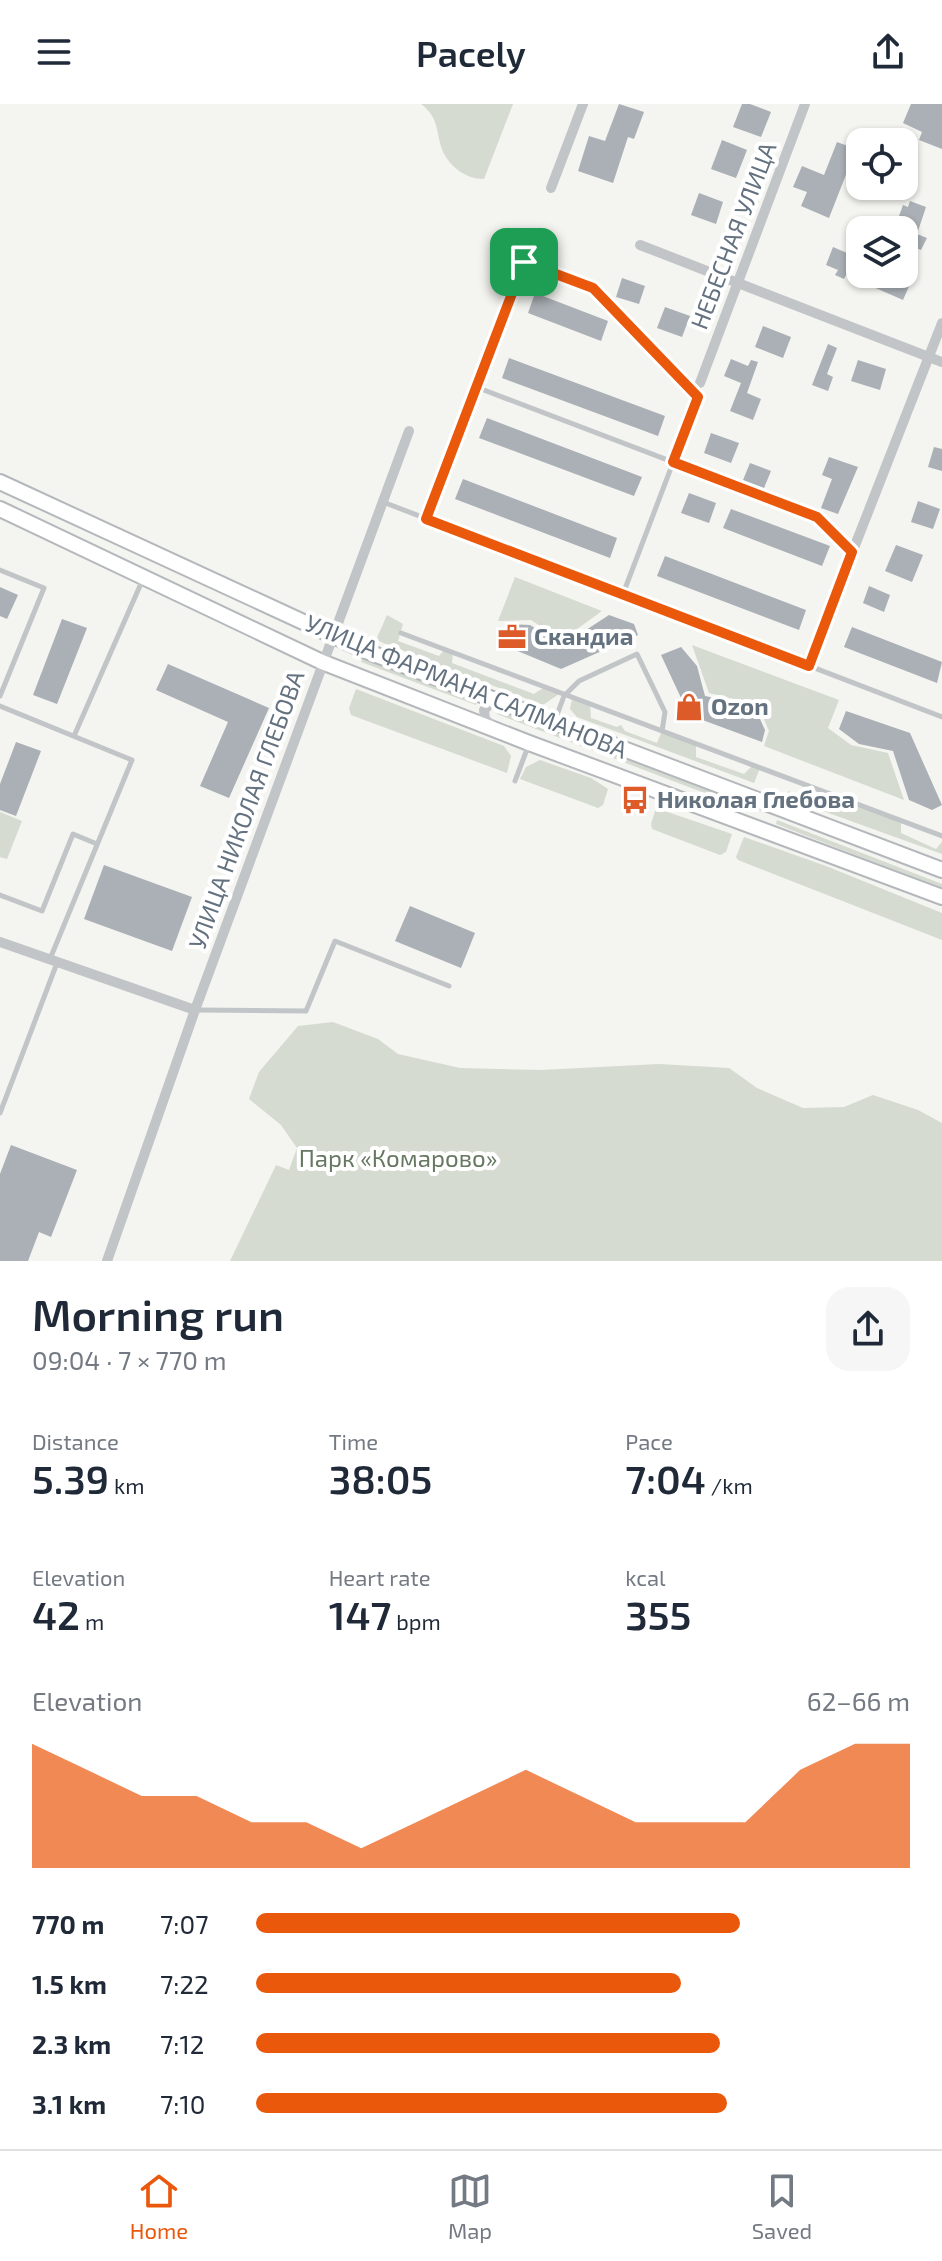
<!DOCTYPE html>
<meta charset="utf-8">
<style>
:root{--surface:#fff;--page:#f6f6f7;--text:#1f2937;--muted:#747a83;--line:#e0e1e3;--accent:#ea580c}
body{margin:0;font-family:"Exo 2",sans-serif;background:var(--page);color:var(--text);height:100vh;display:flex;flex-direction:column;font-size:30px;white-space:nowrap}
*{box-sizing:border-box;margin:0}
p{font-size:26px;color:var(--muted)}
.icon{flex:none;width:44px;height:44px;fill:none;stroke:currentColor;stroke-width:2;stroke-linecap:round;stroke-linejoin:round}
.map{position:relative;height:1157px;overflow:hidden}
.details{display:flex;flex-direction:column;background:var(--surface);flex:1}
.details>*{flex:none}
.tools{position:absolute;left:846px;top:24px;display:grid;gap:16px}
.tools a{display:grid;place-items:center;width:72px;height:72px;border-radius:16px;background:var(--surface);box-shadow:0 2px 6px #0004;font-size:40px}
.pin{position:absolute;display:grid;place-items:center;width:68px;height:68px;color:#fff;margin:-34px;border-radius:16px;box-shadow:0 4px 12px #0006}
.round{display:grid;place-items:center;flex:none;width:84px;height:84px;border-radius:24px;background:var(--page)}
.headline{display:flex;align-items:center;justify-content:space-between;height:136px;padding:0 32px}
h1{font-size:44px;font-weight:600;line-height:60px}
.metrics{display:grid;grid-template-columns:repeat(3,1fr);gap:12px;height:136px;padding:8px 32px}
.metrics div{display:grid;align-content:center}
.metrics b{font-size:40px;font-weight:600}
.metrics small{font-size:22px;font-weight:400}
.metrics p{font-size:22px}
.chart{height:224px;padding:16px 32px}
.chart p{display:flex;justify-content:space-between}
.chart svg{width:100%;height:144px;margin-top:8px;fill:var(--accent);opacity:.7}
ul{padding:0 32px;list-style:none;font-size:26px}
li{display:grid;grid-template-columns:128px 96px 1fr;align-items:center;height:60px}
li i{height:20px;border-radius:10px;background:var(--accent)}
header{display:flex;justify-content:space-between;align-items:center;height:104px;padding:0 32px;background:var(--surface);font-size:36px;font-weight:600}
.tab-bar{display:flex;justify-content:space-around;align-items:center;height:112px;border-top:2px solid var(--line);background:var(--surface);font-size:22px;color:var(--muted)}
.tab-bar a{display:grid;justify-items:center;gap:4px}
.tab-bar .on{color:var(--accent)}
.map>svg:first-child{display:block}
.green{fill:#d5dbd1}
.building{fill:#aab0b6}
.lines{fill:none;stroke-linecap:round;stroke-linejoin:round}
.secondary-casing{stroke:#b4b8bc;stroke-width:18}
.lane{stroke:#c2c5c8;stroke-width:5}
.street{stroke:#c2c5c8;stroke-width:10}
.secondary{stroke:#fff;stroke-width:14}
.route-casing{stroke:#fff;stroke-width:16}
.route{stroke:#ea580c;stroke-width:10}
.labels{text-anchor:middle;stroke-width:8;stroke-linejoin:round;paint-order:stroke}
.street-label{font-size:24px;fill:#647280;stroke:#fff}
.poi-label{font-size:24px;font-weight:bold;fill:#647280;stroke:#fff;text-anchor:start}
.park-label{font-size:24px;fill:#667862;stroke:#fff}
</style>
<header><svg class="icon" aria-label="menu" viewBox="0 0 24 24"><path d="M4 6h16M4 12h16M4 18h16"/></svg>Pacely<svg class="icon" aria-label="share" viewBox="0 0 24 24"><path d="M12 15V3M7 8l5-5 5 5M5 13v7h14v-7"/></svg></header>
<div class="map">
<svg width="942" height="1157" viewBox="0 0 942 1157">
<rect width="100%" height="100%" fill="#f4f4f0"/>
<!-- green -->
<g class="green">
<path d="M421 0H513L484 75C474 75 467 72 459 67 428 43 448 20 421 0Z"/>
<path d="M515 473 602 507 562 536 531 516 498 517Z"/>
<path d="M387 511 403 520 398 537 439 552 444 546 453 549 452 559 534 590 543 584 559 590 543 601 376 536Z"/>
<path d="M692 541 839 596 828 624 851 641 888 649 904 696 764 642 769 627 758 601 709 589Z"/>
<path d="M363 553 477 597 476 601 361 558Z"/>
<path d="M356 585 504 642 511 652 507 669 351 611 349 604Z"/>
<path d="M572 595 590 601 591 614 617 623 621 621 625 627 657 639 662 627 696 640V653L744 670 753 661 760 664 754 679 577 613 570 605Z"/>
<path d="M499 605 739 696 736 701 497 610Z"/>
<path d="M540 656 591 674 608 685 603 701 598 704 520 675 526 663Z"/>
<path d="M788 687 844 708 852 699 901 717V729L936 745 942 738V750L787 694Z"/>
<path d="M656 704 732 730 726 748 720 751 652 725 651 720Z"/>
<path d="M0 708 22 717 7 755 0 753Z"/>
<path d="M777 716 942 780V785L776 720Z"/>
<path d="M744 733 826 762 942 809V836L738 756 736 753Z"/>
<path d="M333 918 378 935 398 950 460 964 540 966 659 960 729 964 757 984 803 1004 844 1003 873 991 918 1006 942 1019V1157H230L276 1061 289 1066 297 1044 281 1021 249 995 259 968 298 922Z"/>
</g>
<!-- building -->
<g class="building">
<path d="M619 0 644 8 634 35 628 33 613 79 578 67 589 32 605 37Z"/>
<path d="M742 0H750L771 8 761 33 733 23Z"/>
<path d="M911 0H942V45L919 36 922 28 903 19Z"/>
<path d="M722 36 747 46 736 74 711 65Z"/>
<path d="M837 38 856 45 829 114 801 102 807 88 793 83 802 62 824 71Z"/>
<path d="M699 89 723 98 716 120 691 111Z"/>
<path d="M910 97 926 103 917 130 927 134 921 146 904 139V126H894L903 101 908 103Z"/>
<path d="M833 143 854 152 847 170H886L910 180 903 196 846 171 844 175 835 171 838 166 826 161Z"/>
<path d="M622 174 645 182 639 200 616 193Z"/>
<path d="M535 189 608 217 601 237 528 209Z"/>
<path d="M665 203 690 212 682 233 657 224Z"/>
<path d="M763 222 791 233 783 254 755 243Z"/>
<path d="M828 240 837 244 827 270 833 273 828 287 812 281Z"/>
<path d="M509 254 665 312 658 332 502 274Z"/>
<path d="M731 255 748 262 751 256 758 258 747 289 761 295 753 316 730 307 741 279 724 272Z"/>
<path d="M858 256 886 265 880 286 851 277Z"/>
<path d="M487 314 642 373 634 392 479 334Z"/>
<path d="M711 329 739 339 731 359 704 349Z"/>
<path d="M934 343 942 345V367L928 363Z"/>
<path d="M829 353 858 363 838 410 821 404 832 375 822 371Z"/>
<path d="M750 359 771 367 764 384 743 376Z"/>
<path d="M463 375 617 434 610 454 455 395Z"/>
<path d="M689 389 716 399 709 419 681 409Z"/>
<path d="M918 397 940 405 933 425 911 418Z"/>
<path d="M731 405 830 442 822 462 723 424Z"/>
<path d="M896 441 923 451 912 478 885 467Z"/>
<path d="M665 452 806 506 799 526 657 472Z"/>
<path d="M869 482 890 491 884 508 863 499Z"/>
<path d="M0 483 18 491 7 515 0 512Z"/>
<path d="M609 511 634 520 638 531 561 565 501 540 508 520 530 521 563 541Z"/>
<path d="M62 515 87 524 57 600 33 591Z"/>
<path d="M852 523 942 558 937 579 844 543Z"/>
<path d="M681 543 697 562 705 592 754 602 765 626 762 638 689 611 661 551Z"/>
<path d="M168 560 269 604 229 694 200 682 228 618 156 586Z"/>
<path d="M846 607 910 629 942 701 932 706 909 696 893 647 859 640 839 625Z"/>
<path d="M16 638 41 647 16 712 0 706V680Z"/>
<path d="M104 761 192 793 172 847 84 815Z"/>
<path d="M410 802 475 829 461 864 395 837Z"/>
<path d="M11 1041 77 1066 51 1133 39 1128 28 1157H0V1070Z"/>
</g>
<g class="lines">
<defs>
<g id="secondary">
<path d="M0 378 366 547 942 766"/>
<path d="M0 405 322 558 529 639 942 793"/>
</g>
</defs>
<!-- secondary casing -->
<use href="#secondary" class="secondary-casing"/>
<!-- lane -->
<g class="lane">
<path d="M524 158 593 184 698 293 623 490"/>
<path d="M476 283 817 413 852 448 809 562"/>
<path d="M383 398 942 613"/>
<path d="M426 415 535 128"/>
<path d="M0 466 44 484 0 592"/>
<path d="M401 529 942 732"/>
<path d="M0 602 132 656 50 855"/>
<path d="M554 619 564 592 579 577 637 550 665 608 662 627"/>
<path d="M74 632 143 475"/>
<path d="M515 677 529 640"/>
<path d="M0 791 42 807 73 730 97 740"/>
<path d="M197 906 306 907 335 837 449 882"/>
<path d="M0 1009 57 859"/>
</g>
<!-- street -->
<g class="street">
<path d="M551 84 583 0"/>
<path d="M640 141 942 258"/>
<path d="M700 279 805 0"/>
<path d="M854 444 942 219"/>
<path d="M493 623 485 615 484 606 490 600 500 599"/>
<path d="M0 838 195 906"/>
<path d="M107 1157 195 906 409 327"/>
</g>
<!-- secondary -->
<use href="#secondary" class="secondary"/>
</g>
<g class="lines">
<defs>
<path id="route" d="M524 158 593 184 698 293 673 358 817 413 852 448 809 562 426 415Z"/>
</defs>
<!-- route casing -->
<use href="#route" class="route-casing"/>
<!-- route -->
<use href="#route" class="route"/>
</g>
<!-- icons -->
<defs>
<symbol id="office-bare" viewBox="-9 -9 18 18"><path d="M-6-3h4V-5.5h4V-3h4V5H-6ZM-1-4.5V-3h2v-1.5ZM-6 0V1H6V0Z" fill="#dd5b28" stroke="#fff" stroke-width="2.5" paint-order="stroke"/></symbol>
<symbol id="shop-bare" viewBox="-9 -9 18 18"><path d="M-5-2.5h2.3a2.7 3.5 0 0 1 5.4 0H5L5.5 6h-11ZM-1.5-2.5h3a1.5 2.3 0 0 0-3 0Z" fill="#dd5b28" stroke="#fff" stroke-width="2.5" paint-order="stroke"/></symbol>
<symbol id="bus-bare" viewBox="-9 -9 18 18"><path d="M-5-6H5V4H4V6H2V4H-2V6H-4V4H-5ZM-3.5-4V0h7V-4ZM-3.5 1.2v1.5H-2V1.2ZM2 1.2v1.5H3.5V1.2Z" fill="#dd5b28" stroke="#fff" stroke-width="2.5" paint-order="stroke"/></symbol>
</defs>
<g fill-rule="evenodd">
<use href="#office-bare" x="492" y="513" width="40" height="40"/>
<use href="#shop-bare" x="669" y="583" width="40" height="40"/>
<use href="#bus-bare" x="615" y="676" width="40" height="40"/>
</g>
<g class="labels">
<!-- street labels -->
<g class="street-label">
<text transform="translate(734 132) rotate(-69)" y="8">НЕБЕСНАЯ УЛИЦА</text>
<text transform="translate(466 583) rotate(22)" y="8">УЛИЦА ФАРМАНА САЛМАНОВА</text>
<text transform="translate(247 706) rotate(-70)" y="8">УЛИЦА НИКОЛАЯ ГЛЕБОВА</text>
</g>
<!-- poi labels -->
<g class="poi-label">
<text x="534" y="541">Скандиа</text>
<text x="711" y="611">Ozon</text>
<text x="657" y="704">Николая Глебова</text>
</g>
<!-- park labels -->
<g class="park-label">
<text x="398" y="1063">Парк «Комарово»</text>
</g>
</g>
</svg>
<div class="tools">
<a><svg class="icon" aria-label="locate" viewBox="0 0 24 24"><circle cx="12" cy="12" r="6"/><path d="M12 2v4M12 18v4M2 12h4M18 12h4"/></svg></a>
<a><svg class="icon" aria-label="layers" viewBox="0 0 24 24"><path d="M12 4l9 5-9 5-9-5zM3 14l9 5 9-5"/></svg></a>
</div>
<div class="pin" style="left:524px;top:158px;background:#1e9e55"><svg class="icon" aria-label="arrive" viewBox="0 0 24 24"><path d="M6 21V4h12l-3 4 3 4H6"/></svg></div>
</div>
<section class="details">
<div class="headline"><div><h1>Morning run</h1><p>09:04 · 7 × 770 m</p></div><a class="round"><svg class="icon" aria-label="share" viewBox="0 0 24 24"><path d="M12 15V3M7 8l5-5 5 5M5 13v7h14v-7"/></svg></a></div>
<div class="metrics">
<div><p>Distance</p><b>5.39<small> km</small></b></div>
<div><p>Time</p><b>38:05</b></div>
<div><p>Pace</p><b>7:04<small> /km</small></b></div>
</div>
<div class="metrics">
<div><p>Elevation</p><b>42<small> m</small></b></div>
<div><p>Heart rate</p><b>147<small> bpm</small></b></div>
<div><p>kcal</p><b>355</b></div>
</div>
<div class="chart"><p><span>Elevation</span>62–66 m</p>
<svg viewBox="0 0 160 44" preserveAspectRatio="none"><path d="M0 44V6L10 14L20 22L30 22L40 30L50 30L60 38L70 30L80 22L90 14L100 22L110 30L120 30L130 30L140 14L150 6L160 6V44z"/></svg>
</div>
<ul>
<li><b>770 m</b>7:07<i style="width:74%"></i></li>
<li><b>1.5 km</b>7:22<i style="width:65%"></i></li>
<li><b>2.3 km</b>7:12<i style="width:71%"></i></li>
<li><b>3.1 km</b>7:10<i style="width:72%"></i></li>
</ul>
</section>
<nav class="tab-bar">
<a class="on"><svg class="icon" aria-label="home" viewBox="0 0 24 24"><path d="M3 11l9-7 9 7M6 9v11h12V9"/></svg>Home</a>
<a><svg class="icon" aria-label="map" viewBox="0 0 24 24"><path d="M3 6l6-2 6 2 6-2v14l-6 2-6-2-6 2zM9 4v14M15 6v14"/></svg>Map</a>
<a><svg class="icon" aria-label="saved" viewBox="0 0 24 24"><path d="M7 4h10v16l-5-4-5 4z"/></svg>Saved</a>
</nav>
